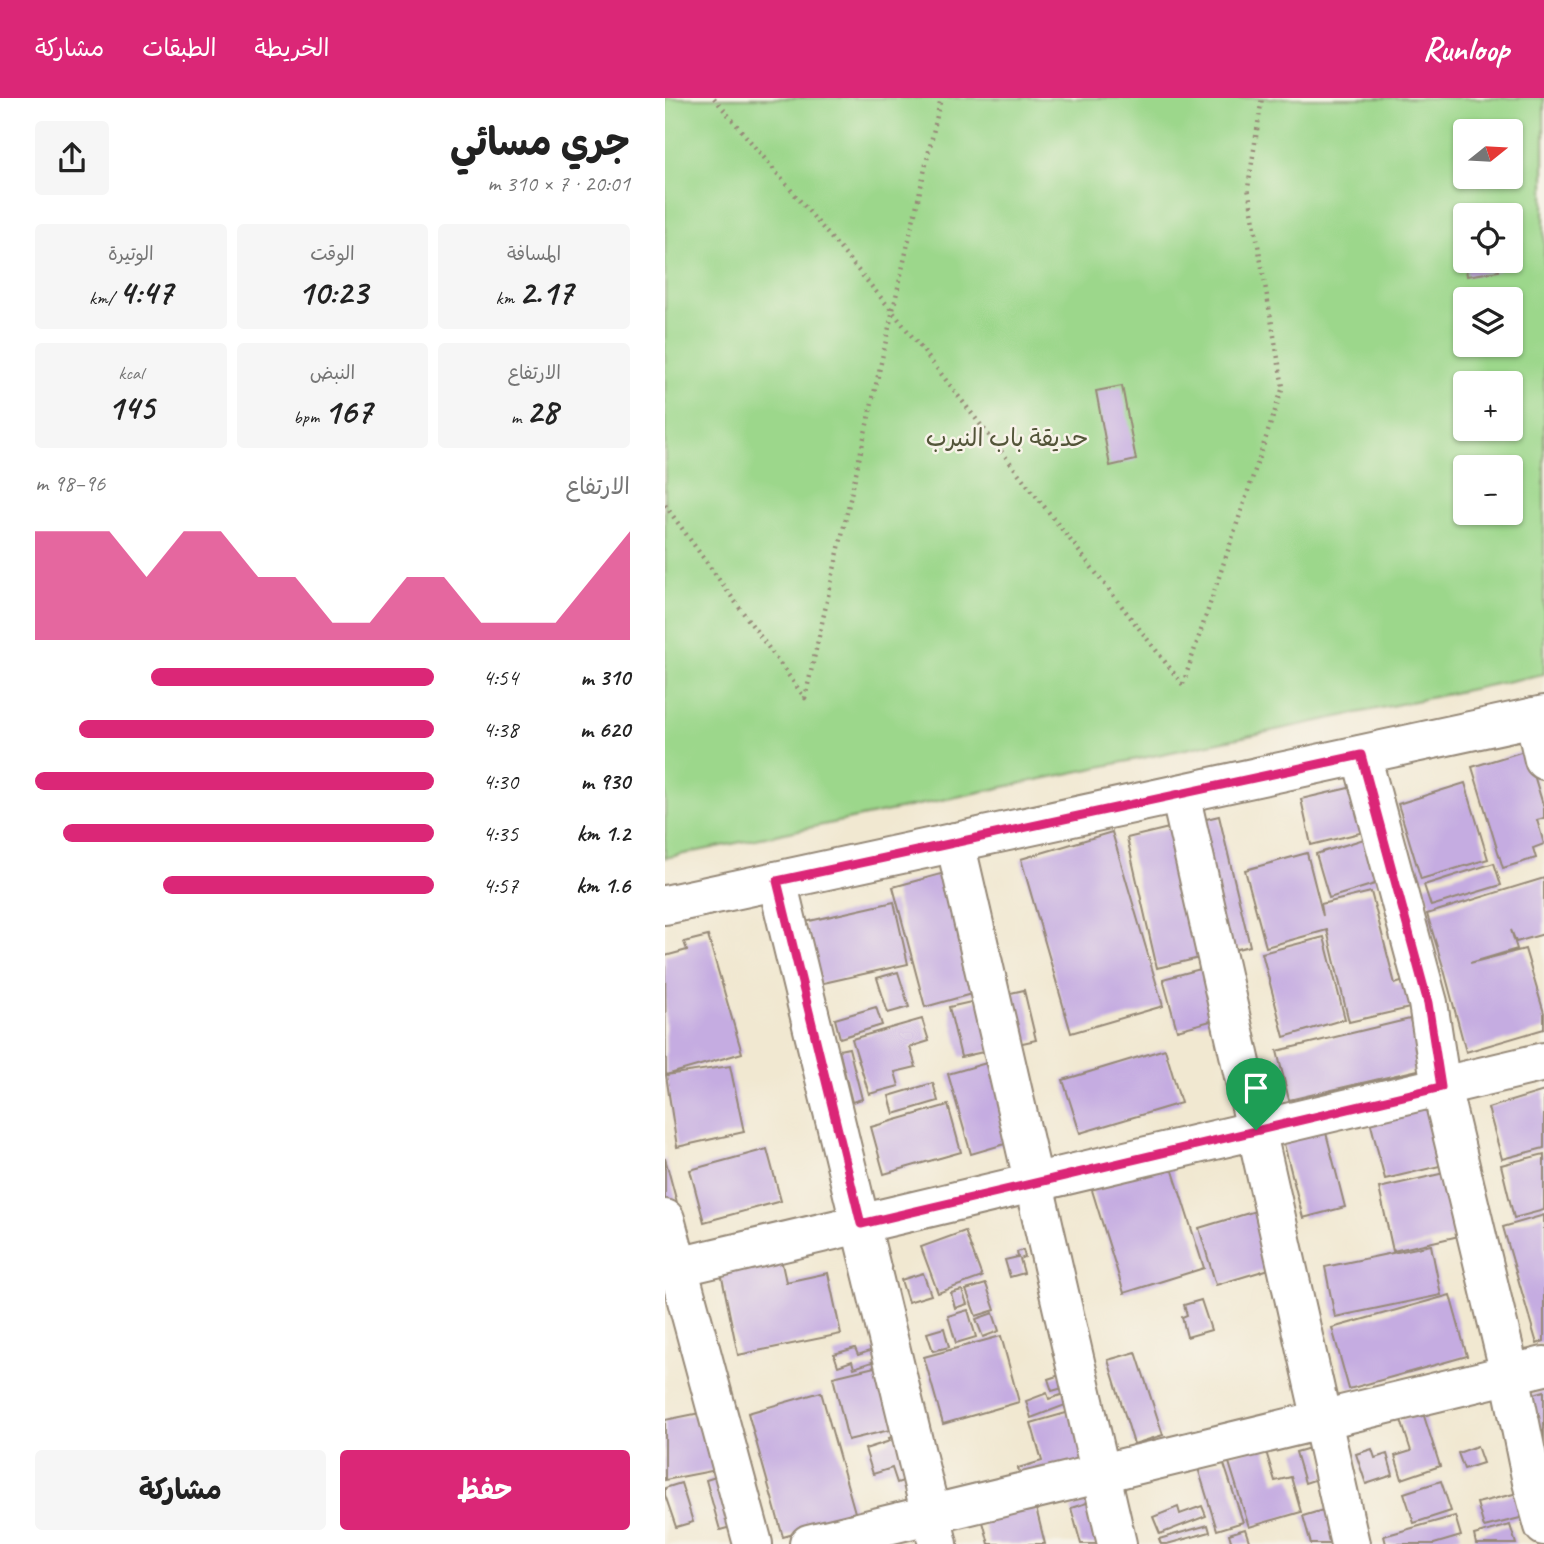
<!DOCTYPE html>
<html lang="ar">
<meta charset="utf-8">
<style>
:root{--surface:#fff;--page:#f6f6f6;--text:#222;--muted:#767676;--accent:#db2777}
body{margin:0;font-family:Caveat,"Playpen Sans Arabic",sans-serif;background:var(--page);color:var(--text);direction:rtl;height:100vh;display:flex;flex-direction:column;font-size:26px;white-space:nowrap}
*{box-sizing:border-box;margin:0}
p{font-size:23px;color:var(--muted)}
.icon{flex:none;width:38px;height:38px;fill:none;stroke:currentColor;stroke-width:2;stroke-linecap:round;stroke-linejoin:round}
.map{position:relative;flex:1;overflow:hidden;direction:ltr}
.details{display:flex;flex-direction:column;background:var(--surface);width:665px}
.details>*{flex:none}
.needle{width:46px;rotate:72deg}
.buttons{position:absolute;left:788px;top:21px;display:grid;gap:14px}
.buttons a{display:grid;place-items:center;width:70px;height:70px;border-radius:7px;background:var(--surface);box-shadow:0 2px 5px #0004;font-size:35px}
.pin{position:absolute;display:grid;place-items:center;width:60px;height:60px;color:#fff;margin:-72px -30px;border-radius:50% 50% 50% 0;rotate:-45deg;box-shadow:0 0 7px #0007}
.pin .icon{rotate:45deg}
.round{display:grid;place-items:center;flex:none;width:74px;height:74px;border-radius:7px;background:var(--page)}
.overview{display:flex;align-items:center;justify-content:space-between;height:119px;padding:0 35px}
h1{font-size:38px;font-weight:700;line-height:52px}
.stats{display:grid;grid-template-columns:repeat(3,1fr);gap:10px;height:119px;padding:7px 35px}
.stats div{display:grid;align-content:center;border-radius:7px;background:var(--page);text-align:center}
.stats b{font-size:35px;font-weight:700}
.stats small{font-size:19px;font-weight:400}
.stats p{font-size:19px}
.chart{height:196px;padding:14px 35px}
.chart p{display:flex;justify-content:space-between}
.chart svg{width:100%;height:126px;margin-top:7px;fill:var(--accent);opacity:.7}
.cta{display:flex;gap:14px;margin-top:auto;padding:14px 35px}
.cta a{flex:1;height:80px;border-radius:7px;background:var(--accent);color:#fff;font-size:28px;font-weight:700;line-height:80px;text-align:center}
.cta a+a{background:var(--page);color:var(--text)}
ul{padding:0 35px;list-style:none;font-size:23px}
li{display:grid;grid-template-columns:112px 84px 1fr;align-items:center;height:52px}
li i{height:18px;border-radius:9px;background:var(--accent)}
header{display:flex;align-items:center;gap:42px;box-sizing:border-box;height:98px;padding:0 35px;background:var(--accent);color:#fff}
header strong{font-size:33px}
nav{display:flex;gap:38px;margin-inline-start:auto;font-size:24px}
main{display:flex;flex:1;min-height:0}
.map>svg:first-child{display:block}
.green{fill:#9cd78b;stroke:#6c8054;stroke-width:2;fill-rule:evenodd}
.building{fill:#c5ace1}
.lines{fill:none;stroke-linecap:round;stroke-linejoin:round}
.minor-casing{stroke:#968978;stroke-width:42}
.path{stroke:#968978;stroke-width:4.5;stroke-dasharray:2 5;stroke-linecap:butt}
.minor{stroke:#fff;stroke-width:38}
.route-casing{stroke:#fff;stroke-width:14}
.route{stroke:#db2777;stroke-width:9}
.labels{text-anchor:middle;stroke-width:5;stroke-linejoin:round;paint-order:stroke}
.park-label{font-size:24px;fill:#535539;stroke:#f7f3e8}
</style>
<header>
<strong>Runloop</strong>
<nav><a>الخريطة</a><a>الطبقات</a><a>مشاركة</a></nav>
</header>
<main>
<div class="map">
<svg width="879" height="1446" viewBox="0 0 879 1446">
<rect width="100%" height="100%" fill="#f7f3e8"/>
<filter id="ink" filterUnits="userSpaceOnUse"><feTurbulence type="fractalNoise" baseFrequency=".0143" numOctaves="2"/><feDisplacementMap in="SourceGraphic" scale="14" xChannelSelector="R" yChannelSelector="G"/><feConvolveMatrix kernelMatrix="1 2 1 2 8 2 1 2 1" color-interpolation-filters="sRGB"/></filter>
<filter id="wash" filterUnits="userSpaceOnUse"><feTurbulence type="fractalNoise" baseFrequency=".00686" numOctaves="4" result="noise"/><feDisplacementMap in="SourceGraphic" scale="28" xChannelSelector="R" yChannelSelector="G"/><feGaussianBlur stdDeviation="1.57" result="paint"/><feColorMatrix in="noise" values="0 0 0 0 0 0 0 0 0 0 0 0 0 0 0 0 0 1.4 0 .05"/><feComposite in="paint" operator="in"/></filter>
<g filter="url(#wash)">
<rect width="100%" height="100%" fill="#f1e8d1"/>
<!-- green -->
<path class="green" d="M0 0H879V576L0 760ZM800 33H845V79H800ZM800 117H845V163H800ZM800 201H845V247H800ZM800 285H845V331H800ZM800 369H845V415H800Z"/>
<g id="blocks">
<!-- building -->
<g class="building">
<path d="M800 163H832L834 173 802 178Z"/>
<path d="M457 288 471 362 445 368 431 293Z"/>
<path d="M879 647 869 677 879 710V720L872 722 879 746 868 750 871 760 838 770 807 669Z"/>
<path d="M800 685 823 761 756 781 733 706Z"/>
<path d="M701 686 711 731 646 747 636 701Z"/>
<path d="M554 718 585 848 492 870 462 740Z"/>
<path d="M447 734 498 908 406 935 356 761Z"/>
<path d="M699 741 713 785 664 800 651 756Z"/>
<path d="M642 755 658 818 656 806 706 794 730 886 742 882 749 909 684 924 662 832 601 849 580 772Z"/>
<path d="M829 765 836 787 766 808 759 787Z"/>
<path d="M302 769 335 888 260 909 228 789Z"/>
<path d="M879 780V836L851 844 846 832 852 851 805 865 860 851 879 915V931L801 954 779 872 762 816Z"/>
<path d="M229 804 243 866 154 886 140 824Z"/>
<path d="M43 838 77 955 1 977 0 858 22 852 19 844Z"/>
<path d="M659 839 680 921 619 939 597 855Z"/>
<path d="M558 865 572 916 512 932 498 881Z"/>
<path d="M233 874 244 909 223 915 212 880Z"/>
<path d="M359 892 371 942 296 959 284 909Z"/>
<path d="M211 909 217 927 175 940 170 921Z"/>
<path d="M257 921 264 943 245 949 251 969 230 974 234 988 204 996 187 941Z"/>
<path d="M745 921 757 971 624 1002 612 953Z"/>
<path d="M184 950 197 1001 187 1004 174 952Z"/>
<path d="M500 951 516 1005 415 1035 398 982Z"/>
<path d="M353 956 377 1035 306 1056 283 976Z"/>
<path d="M65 968 79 1034 12 1049 1 977Z"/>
<path d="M268 985 273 1003 229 1016 224 998Z"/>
<path d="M879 993V1050L837 1061 823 1010Z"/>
<path d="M772 1003 787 1065 720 1081 704 1019Z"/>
<path d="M283 1007 296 1054 219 1076 206 1029Z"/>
<path d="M659 1027 680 1109 638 1120 617 1038Z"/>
<path d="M500 1048 539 1170 459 1195 421 1073Z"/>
<path d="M102 1051 116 1103 39 1124 25 1072Z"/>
<path d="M879 1056V1112L849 1120 836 1067Z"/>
<path d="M0 1060 18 1127 0 1132Z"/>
<path d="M788 1073 803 1136 728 1153 714 1090Z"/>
<path d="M594 1112 611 1169 551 1187 534 1130Z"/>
<path d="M879 1117V1243L872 1246 838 1129Z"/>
<path d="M300 1133 317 1179 273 1195 256 1149Z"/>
<path d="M766 1147 776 1197 670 1219 660 1169Z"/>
<path d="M114 1152 121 1184 163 1175 176 1236 73 1257 54 1165Z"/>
<path d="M358 1152 360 1159 355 1161 359 1175 345 1179 340 1162 353 1159 352 1154Z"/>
<path d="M258 1175 266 1197 243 1204 236 1182Z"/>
<path d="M321 1186 330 1212 311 1218 301 1192Z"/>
<path d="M297 1192 302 1206 290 1210 286 1195Z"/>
<path d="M785 1197 802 1258 684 1291 667 1230Z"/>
<path d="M536 1202 546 1232 522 1239 517 1219 522 1217 519 1207Z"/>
<path d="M303 1212 311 1239 291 1245 283 1218Z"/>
<path d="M328 1215 334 1233 318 1239 311 1221Z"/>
<path d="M279 1230 284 1249 268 1253 262 1235Z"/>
<path d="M336 1238 354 1304 278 1326 259 1259Z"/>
<path d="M216 1249 219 1260 189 1270 187 1263 173 1268 169 1256 190 1250 193 1257Z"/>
<path d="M471 1254 498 1337 469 1346 443 1262Z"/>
<path d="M222 1266 237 1329 183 1342 168 1279Z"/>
<path d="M407 1273 412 1286 387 1293 383 1281Z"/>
<path d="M408 1293 411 1303 366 1320 361 1303 382 1295 384 1301Z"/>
<path d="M879 1293V1353L862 1298Z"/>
<path d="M156 1294 191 1418 118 1439 83 1315Z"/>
<path d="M415 1311 431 1366 357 1387 353 1370 377 1363 366 1325Z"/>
<path d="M50 1312 62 1370 0 1382V1322Z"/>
<path d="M758 1315 775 1368 737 1381 730 1358 746 1353 736 1322Z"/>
<path d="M240 1335 252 1378 232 1385 227 1370 208 1376 200 1351 225 1343 224 1340Z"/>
<path d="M599 1347 610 1383 626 1379 636 1414 584 1429 562 1358Z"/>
<path d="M652 1348 661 1378 640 1385 631 1354Z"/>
<path d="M812 1348 818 1365 799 1371 793 1355Z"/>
<path d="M707 1351 710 1360 722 1356 728 1377 701 1386 691 1356Z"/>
<path d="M558 1363 578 1424 552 1432 533 1370Z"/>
<path d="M64 1375 77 1426 55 1432 41 1382Z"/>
<path d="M776 1383 786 1413 749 1425 739 1395Z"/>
<path d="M16 1385 28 1424 11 1429 0 1397V1390Z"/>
<path d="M861 1393 867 1417 819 1429 812 1405Z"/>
<path d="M431 1402 444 1446H416L406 1410Z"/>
<path d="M370 1406 380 1446H324L317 1420Z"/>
<path d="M537 1408 541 1418 495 1436 488 1419 513 1409 515 1416Z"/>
<path d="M668 1409 678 1446H646L638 1418Z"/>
<path d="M790 1418 796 1438 769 1446H721L719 1438Z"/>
<path d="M543 1427 545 1434 502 1446H496L494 1441Z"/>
<path d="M845 1427 851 1446H811L809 1437Z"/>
<path d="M580 1431 585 1446H567L564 1436Z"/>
</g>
</g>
</g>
<g filter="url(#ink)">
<use href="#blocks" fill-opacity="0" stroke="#968978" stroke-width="2"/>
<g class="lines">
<defs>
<g id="minor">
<path d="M869 619 879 662"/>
<path d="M696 657 763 905 776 989 845 1276 867 1384 879 1428"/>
<path d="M515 696 685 1446"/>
<path d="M290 744 452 1446"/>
<path d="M112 783 273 1446"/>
<path d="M0 807 879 617"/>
<path d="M0 1121 88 1446"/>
<path d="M0 1172 879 964"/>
<path d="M144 1446 879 1268"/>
</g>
</defs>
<!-- minor casing -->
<use href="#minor" class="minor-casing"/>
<!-- path -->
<g class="path">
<path d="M49 0 228 214 518 587"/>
<path d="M0 407 140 600 276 0"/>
<path d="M518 586 618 289 583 90 597 0"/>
</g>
<!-- minor -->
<use href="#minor" class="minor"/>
</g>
</g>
<g class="lines" filter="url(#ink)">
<defs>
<path id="route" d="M696 657 763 905 776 989 196 1126 112 783Z"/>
</defs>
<!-- route casing -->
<use href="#route" class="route-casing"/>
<!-- route -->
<use href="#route" class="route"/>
</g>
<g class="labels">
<!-- park labels -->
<g class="park-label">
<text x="342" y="348">حديقة باب النيرب</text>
</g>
</g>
</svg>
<div class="buttons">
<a><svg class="needle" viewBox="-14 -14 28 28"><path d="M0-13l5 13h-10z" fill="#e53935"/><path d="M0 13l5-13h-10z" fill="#767676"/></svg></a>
<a><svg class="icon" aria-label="locate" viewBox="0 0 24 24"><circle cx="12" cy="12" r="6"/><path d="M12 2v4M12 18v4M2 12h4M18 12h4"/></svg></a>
<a><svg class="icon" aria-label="layers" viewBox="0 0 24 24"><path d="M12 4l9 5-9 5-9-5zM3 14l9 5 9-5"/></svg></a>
<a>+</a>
<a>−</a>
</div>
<div class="pin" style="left:591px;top:1032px;background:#1e9e55"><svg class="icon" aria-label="arrive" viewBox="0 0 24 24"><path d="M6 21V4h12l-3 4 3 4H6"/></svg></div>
</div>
<section class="details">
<div class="overview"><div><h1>جري مسائي</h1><p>20:01 · 7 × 310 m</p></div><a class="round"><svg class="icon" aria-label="share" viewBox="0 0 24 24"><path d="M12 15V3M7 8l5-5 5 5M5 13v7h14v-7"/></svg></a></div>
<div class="stats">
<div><p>المسافة</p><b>2.17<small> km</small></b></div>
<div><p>الوقت</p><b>10:23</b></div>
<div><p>الوتيرة</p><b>4:47<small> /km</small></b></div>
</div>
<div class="stats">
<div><p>الارتفاع</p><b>28<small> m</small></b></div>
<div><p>النبض</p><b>167<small> bpm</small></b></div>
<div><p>kcal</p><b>145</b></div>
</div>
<div class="chart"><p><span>الارتفاع</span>96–98 m</p>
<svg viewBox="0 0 160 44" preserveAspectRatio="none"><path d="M0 44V6L10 6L20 6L30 22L40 6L50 6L60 22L70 22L80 38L90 38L100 22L110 22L120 38L130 38L140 38L150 22L160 6V44z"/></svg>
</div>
<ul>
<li><b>310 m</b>4:54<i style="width:71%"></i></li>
<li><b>620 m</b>4:38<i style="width:89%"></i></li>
<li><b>930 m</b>4:30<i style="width:100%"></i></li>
<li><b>1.2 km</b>4:35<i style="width:93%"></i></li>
<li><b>1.6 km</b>4:57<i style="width:68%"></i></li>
</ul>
<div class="cta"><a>حفظ</a><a>مشاركة</a></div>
</section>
</main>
